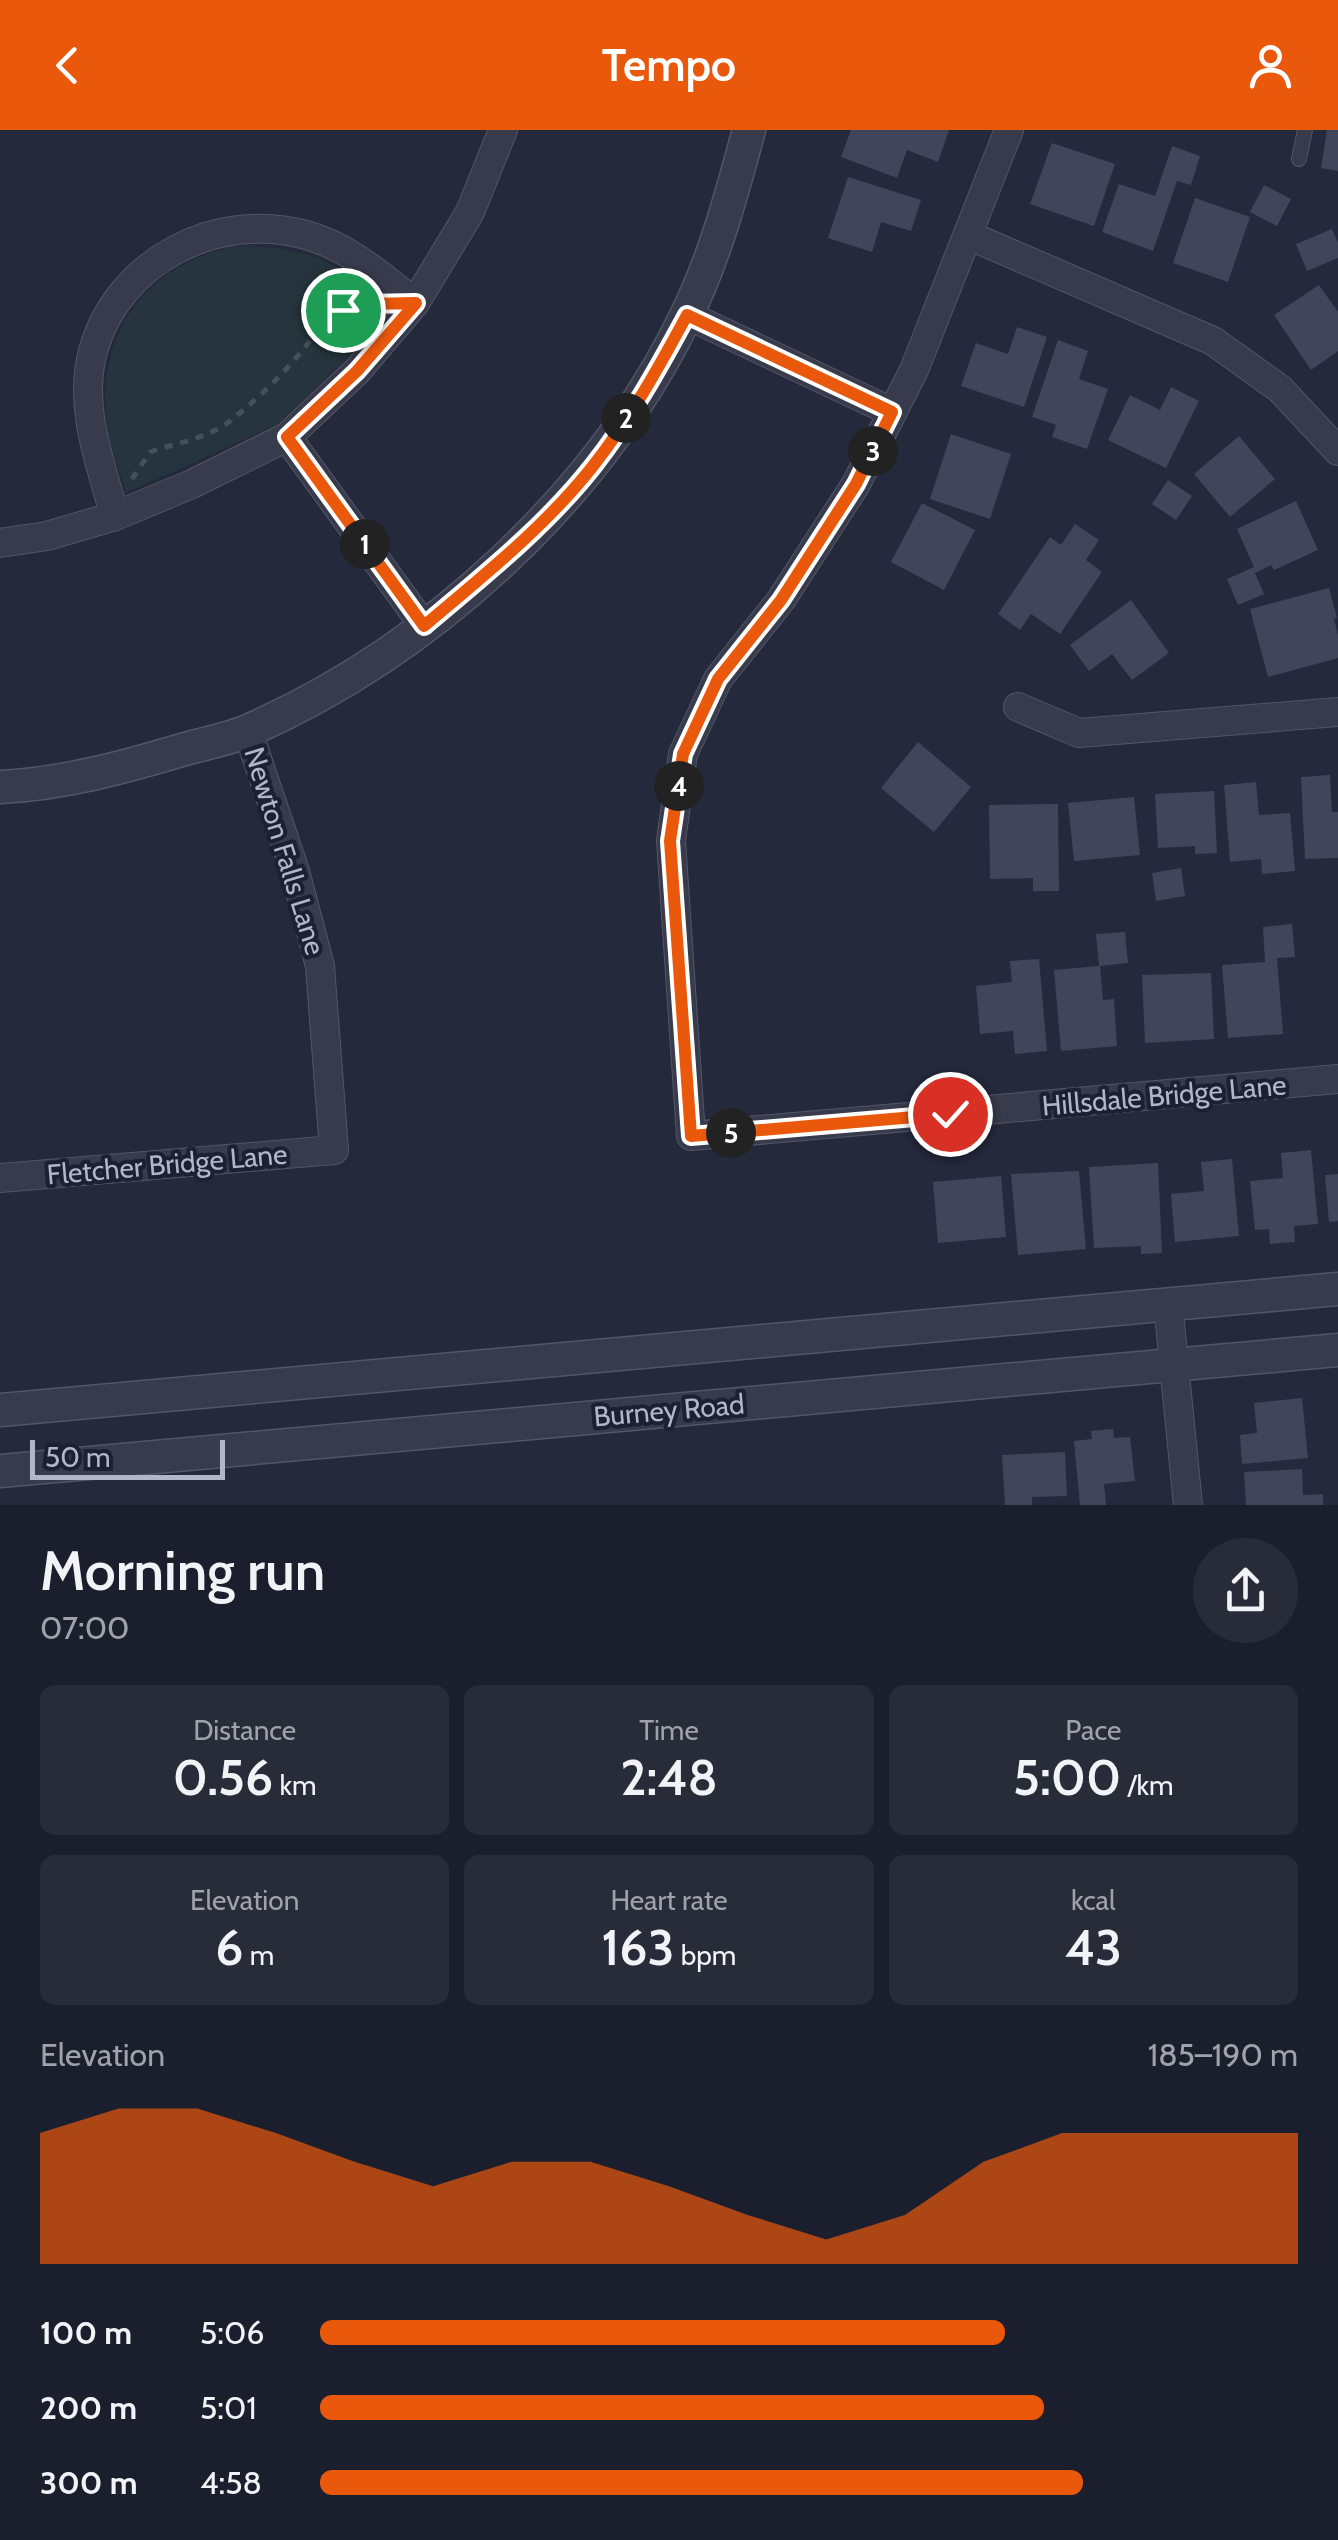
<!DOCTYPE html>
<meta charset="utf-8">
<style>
:root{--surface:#1b1f2d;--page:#282c39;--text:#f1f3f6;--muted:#a0a2aa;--accent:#ea580c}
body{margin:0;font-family:Cabin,sans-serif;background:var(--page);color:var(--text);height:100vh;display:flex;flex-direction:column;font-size:38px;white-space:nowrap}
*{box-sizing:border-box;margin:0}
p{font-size:32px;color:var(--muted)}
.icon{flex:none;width:55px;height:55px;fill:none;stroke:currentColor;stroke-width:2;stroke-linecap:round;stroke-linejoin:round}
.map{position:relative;height:1375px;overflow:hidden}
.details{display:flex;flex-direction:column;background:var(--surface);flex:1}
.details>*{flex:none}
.scale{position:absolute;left:30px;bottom:25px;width:195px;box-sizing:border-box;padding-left:10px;border:5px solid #b3b6c8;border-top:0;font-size:28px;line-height:35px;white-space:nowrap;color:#b3b6c8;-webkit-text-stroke:8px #1d2031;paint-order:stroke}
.pin{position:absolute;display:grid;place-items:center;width:85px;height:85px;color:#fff;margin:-42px;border:5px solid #fff;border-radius:50%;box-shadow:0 2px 10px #0007}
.km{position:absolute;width:50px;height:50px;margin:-25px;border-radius:50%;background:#222;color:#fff;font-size:28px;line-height:50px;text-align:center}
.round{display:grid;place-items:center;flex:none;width:105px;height:105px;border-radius:52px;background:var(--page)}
.head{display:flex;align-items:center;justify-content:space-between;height:170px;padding:0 40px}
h1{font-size:55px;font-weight:600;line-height:75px}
.metrics{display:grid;grid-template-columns:repeat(3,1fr);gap:15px;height:170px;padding:10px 40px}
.metrics div{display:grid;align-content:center;border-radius:15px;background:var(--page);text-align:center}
.metrics b{font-size:50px;font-weight:600}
.metrics small{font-size:28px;font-weight:400}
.metrics p{font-size:28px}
.chart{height:280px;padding:20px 40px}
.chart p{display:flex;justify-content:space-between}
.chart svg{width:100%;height:180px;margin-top:10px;fill:var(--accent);opacity:.7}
ul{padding:0 40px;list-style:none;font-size:32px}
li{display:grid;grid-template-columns:160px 120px 1fr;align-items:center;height:75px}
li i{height:25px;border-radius:12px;background:var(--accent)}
header{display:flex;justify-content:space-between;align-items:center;height:130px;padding:0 40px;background:var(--accent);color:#fff;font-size:45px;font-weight:600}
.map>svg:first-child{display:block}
.green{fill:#26353d}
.building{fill:#40455c}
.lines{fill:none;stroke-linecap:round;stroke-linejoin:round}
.service-casing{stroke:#535667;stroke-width:16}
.minor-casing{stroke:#535667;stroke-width:30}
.tertiary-casing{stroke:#535667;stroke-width:35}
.path{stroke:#43525a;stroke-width:5;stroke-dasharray:8 8;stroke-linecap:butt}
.service{stroke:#373b4c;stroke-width:14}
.minor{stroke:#373b4c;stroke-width:28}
.tertiary{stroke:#373b4c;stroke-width:32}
.route-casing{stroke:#fff;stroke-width:20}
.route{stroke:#ea580c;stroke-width:12}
.labels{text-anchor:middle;stroke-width:8;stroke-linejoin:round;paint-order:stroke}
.street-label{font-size:28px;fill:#b3b6c8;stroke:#1d2031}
</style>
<header><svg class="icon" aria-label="back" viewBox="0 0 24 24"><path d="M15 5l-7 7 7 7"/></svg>Tempo<svg class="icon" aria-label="person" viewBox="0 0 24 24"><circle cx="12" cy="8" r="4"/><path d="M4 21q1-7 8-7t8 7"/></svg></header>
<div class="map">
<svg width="1338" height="1375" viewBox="0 0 1338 1375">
<rect width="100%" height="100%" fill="#24293c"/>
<!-- green -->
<path class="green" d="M234 116C309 116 334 131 391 175L345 230 278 294 126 363C120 341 110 319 107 296 96 204 144 136 234 116Z"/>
<!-- building -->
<g class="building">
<path d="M851 0H949L938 32 907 20 897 48 841 27Z"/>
<path d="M1327 0H1338V41L1321 38Z"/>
<path d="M1052 13 1115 34 1094 96 1030 74Z"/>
<path d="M1172 16 1200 26 1191 55 1177 51 1153 121 1102 102 1119 54 1155 66Z"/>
<path d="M848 47 921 70 911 101 881 92 872 122 828 108Z"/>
<path d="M1264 55 1291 69 1277 96 1250 82Z"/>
<path d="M1195 68 1250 87 1228 152 1173 133Z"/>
<path d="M1332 99 1338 113V128L1307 141 1296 114Z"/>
<path d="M1319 155 1338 182V221L1311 240 1274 185Z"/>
<path d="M1017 197 1047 207 1024 277 961 256 976 213 1008 224Z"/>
<path d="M1058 210 1088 221 1079 249 1108 259 1087 319 1052 307 1056 295 1032 287Z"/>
<path d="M1171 257 1199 271 1166 338 1108 310 1130 265 1160 280Z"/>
<path d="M951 304 1011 324 990 389 930 369Z"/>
<path d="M1239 306 1275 349 1230 387 1194 344Z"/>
<path d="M1168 350 1192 366 1176 390 1152 374Z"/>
<path d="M1296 371 1318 420 1274 440 1271 435 1255 443 1264 464 1238 475 1227 449 1254 437 1237 399Z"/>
<path d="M922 373 975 400 944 460 891 432Z"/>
<path d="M1075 394 1099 410 1086 430 1102 442 1060 504 1031 484 1020 500 998 484 1050 407 1061 415Z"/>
<path d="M1329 458 1337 488 1334 489 1338 505V528L1268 547 1250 479Z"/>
<path d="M1131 470 1169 523 1132 550 1112 524 1089 541 1070 515Z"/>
<path d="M918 612 971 657 934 702 881 658Z"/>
<path d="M1330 645 1332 682H1338V728L1305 729 1301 647Z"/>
<path d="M1256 652 1259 685 1290 683 1295 741 1262 744 1261 729 1230 732 1224 655Z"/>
<path d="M1214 661 1217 723 1195 724V716L1158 718 1155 664Z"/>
<path d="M1134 667 1140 725 1074 731 1068 673Z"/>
<path d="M1058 674 1059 761H1033V748L990 749 989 675Z"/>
<path d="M1181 738 1185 766 1156 771 1152 743Z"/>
<path d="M1292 794 1295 827 1277 828 1283 904 1228 908 1222 835 1265 832 1263 797Z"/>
<path d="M1125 802 1128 833 1100 836 1103 870 1114 869 1117 916 1061 921 1054 840 1099 836 1096 804Z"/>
<path d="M1039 829 1047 921 1015 924 1013 901 980 904 976 856 1012 852 1010 831Z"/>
<path d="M1211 843 1214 909 1145 913 1142 845Z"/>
<path d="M1311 1020 1318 1094 1294 1096 1295 1112 1270 1114 1269 1099 1255 1100 1250 1051 1283 1048 1281 1023Z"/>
<path d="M1232 1029 1239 1106 1175 1112 1171 1064 1204 1061 1201 1032Z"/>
<path d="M1158 1033 1162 1123 1141 1124V1116L1094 1118 1089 1037Z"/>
<path d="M1079 1041 1086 1119 1018 1125 1011 1044Z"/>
<path d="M1338 1044V1091L1329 1092 1325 1045Z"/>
<path d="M1001 1046 1006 1107 938 1113 933 1052Z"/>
<path d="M1302 1268 1308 1328 1242 1334 1240 1305 1257 1303 1254 1273Z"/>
<path d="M1113 1299 1114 1308 1130 1307 1135 1351 1104 1354 1106 1375H1080L1074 1311 1092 1309 1091 1301Z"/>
<path d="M1065 1322 1067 1366 1032 1367V1375H1005L1002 1325Z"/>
<path d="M1302 1339 1303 1365 1323 1364V1375H1246L1244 1342Z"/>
</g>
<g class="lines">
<defs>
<path id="service" d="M1299 29 1305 0"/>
<g id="minor">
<path d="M1009 0 914 240 856 354 781 470 718 549 683 624 671 711 691 1006 1338 949"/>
<path d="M968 105 1213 211 1280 259 1338 321"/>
<path d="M687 185 892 282"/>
<path d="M287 307 424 496"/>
<path d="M115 386C100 333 78 276 93 221 118 131 217 80 306 105 349 117 381 146 415 173"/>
<path d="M0 413 47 406 115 386 192 354 287 307 357 241 415 173 470 82 503 0"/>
<path d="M1018 577 1079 603 1338 582"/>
<path d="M0 1048 334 1020 320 836 295 741 248 602"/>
<path d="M1168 1174 1188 1375"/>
</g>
<g id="tertiary">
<path d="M0 657C63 654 125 637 185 619 206 613 230 609 250 600 432 519 599 366 686 186 715 127 732 63 749 0"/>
<path d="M0 1280 1338 1159"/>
<path d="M0 1341 1338 1220"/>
</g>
</defs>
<!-- service casing -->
<use href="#service" class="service-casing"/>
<!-- minor casing -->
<use href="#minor" class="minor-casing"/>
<!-- tertiary casing -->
<use href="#tertiary" class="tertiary-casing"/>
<!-- path -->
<path class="path" d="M132 349 150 322C176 313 207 309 230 291 250 275 271 256 288 237 315 208 328 177 372 174"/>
<!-- service -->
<use href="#service" class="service"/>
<!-- minor -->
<use href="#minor" class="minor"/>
<!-- tertiary -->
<use href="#tertiary" class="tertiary"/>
</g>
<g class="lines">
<defs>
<path id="route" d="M343 180 366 174 416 173 357 241 287 307 424 496C483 446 545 397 593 336 630 289 659 237 687 185L892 282 856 354 781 470 718 549 683 624 670 711 691 1006 950 984"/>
</defs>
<!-- route casing -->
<use href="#route" class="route-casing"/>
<!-- route -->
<use href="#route" class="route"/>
</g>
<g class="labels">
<!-- street labels -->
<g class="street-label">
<text transform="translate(285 721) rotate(73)" y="10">Newton Falls Lane</text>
<text transform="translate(1164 965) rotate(-5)" y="10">Hillsdale Bridge Lane</text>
<text transform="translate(167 1034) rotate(-5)" y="10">Fletcher Bridge Lane</text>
<text transform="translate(669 1280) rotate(-5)" y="10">Burney Road</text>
</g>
</g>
</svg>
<div class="scale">50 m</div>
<div class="pin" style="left:343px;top:180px;background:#1e9e55"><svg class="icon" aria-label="arrive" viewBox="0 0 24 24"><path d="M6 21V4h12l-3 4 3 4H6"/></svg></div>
<div class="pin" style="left:950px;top:984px;background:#d93025"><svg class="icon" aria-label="check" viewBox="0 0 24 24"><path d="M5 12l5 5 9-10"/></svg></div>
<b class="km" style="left:365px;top:414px">1</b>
<b class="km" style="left:626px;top:288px">2</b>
<b class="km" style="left:873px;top:321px">3</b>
<b class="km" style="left:679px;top:656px">4</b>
<b class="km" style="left:731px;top:1003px">5</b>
</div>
<section class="details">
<div class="head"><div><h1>Morning run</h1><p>07:00</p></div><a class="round"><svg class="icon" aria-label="share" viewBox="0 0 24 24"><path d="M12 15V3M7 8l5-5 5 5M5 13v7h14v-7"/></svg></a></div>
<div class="metrics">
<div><p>Distance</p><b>0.56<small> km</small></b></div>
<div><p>Time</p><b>2:48</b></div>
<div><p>Pace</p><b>5:00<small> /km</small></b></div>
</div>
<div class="metrics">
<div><p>Elevation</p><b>6<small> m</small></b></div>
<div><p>Heart rate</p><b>163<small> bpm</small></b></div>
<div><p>kcal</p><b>43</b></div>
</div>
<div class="chart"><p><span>Elevation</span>185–190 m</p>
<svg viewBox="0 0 160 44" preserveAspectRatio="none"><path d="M0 44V12L10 6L20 6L30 12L40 19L50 25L60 19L70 19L80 25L90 32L100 38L110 32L120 19L130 12L140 12L150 12L160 12V44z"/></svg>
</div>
<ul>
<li><b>100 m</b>5:06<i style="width:70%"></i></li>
<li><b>200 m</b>5:01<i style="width:74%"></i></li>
<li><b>300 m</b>4:58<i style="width:78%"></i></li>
</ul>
</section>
